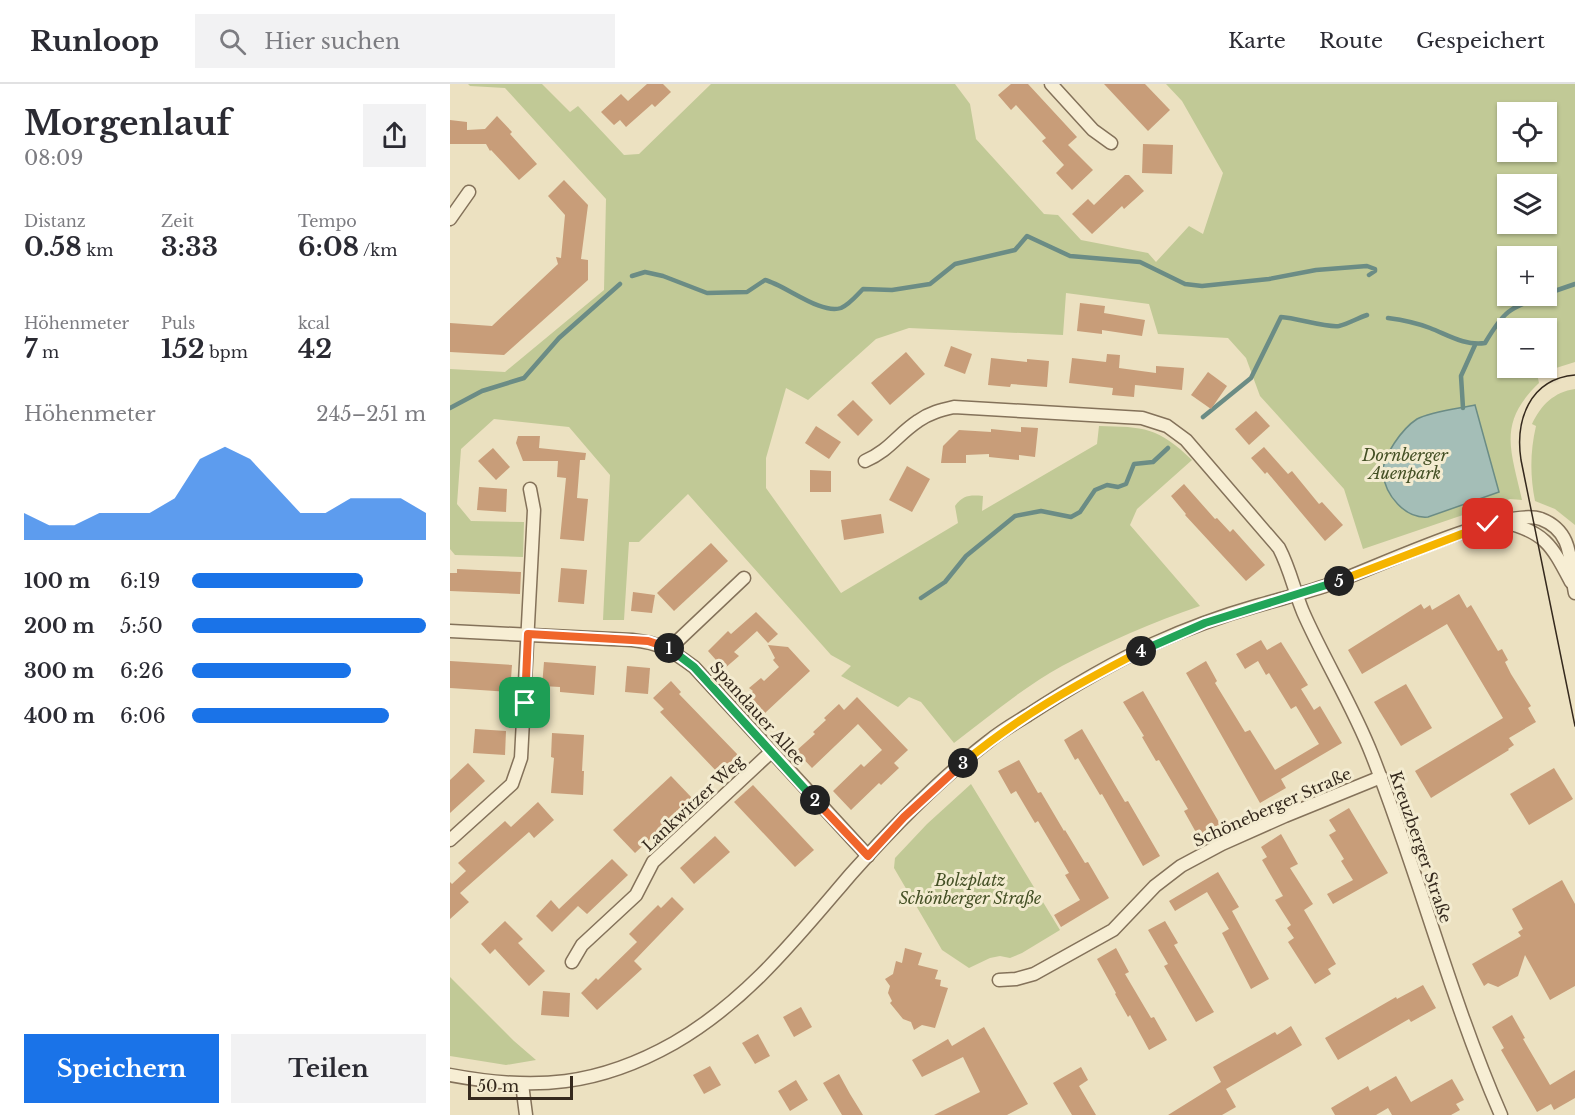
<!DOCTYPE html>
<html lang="de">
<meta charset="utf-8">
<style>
:root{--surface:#fff;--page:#f2f2f3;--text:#2b2b33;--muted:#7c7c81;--line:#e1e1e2;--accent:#1a73e8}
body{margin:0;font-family:"Libre Baskerville",serif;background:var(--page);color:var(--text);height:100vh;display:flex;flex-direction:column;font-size:22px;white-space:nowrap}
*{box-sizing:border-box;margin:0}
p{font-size:20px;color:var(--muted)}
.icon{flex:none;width:33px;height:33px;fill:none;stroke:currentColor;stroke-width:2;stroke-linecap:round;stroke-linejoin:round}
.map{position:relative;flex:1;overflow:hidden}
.sheet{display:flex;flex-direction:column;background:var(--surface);width:450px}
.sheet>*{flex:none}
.buttons{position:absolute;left:1047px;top:18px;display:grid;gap:12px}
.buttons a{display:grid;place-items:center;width:60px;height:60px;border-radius:0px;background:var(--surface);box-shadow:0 2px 4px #0004;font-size:30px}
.scale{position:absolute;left:18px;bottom:15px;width:105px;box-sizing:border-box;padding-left:6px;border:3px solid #35291d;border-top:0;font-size:16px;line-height:21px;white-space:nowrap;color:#35291d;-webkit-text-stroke:4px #f3ebd0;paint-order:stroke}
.pin{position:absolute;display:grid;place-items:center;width:51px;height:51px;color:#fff;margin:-26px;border-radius:12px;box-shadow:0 3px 9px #0006}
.km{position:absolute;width:30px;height:30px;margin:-15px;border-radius:50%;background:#222;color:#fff;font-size:16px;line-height:30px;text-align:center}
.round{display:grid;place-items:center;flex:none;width:63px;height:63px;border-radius:0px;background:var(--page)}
.head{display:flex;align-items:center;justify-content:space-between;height:102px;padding:0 24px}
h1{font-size:33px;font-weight:700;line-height:45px}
.figures{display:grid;grid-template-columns:repeat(3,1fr);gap:9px;height:102px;padding:6px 24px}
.figures div{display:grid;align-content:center}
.figures b{font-size:26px;font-weight:700}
.figures small{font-size:16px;font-weight:400}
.figures p{font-size:16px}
.chart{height:168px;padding:12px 24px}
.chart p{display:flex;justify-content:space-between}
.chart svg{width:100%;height:108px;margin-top:6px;fill:var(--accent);opacity:.7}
.button{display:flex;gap:12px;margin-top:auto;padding:12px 24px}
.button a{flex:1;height:69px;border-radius:0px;background:var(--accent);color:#fff;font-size:24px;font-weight:700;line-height:69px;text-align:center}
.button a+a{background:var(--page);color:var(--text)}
ul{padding:0 24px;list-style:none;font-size:20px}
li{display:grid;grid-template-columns:96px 72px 1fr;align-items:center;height:45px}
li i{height:15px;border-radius:8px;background:var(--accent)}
header{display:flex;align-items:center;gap:36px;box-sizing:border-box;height:84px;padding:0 30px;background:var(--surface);border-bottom:2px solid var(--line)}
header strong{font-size:28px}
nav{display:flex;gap:33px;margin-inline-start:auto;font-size:21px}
.search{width:420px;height:54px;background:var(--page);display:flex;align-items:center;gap:15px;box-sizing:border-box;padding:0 21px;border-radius:0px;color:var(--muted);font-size:22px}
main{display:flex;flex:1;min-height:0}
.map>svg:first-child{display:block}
.green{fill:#c1c996;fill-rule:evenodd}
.water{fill:#a4beb7;stroke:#6b8c85;stroke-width:1.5}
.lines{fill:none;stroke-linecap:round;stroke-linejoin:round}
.stream{stroke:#6b8c85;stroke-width:4.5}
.building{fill:#c89d79}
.minor-casing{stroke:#84725a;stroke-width:15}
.minor{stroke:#f7eed4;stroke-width:12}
.tram{stroke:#35291d;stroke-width:1.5}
.split-1-casing{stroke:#fff;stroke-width:12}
.split-2-casing{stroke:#fff;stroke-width:12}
.split-3-casing{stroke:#fff;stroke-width:12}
.split-4-casing{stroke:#fff;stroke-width:12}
.split-5-casing{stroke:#fff;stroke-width:12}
.split-6-casing{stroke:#fff;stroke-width:12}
.split-1{stroke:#f0652b;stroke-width:8}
.split-2{stroke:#22a559;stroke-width:8}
.split-3{stroke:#f0652b;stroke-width:8}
.split-4{stroke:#f5b400;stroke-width:8}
.split-5{stroke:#22a559;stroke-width:8}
.split-6{stroke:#f5b400;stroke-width:8}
.labels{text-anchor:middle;stroke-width:6;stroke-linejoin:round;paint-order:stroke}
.park-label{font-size:16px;font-style:italic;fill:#445025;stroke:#f3ebd0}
.street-label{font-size:16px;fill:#35291d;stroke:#f3ebd0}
</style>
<header>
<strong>Runloop</strong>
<div class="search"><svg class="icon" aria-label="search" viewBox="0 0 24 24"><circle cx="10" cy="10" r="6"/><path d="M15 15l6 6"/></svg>Hier suchen</div>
<nav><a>Karte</a><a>Route</a><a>Gespeichert</a></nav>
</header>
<main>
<section class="sheet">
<div class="head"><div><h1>Morgenlauf</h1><p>08:09</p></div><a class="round"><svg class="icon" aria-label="share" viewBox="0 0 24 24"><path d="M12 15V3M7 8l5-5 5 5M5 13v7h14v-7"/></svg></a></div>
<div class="figures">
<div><p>Distanz</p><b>0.58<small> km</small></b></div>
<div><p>Zeit</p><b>3:33</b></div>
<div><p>Tempo</p><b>6:08<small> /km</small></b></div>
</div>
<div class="figures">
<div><p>Höhenmeter</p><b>7<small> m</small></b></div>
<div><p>Puls</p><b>152<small> bpm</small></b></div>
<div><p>kcal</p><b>42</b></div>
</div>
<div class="chart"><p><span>Höhenmeter</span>245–251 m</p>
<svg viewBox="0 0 160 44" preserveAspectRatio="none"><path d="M0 44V33L10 38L20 38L30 33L40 33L50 33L60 27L70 11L80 6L90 11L100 22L110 33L120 33L130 27L140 27L150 27L160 33V44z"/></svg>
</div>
<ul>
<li><b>100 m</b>6:19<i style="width:73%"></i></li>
<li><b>200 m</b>5:50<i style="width:100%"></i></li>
<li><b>300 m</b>6:26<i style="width:68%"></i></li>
<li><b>400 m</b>6:06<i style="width:84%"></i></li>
</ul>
<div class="button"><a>Speichern</a><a>Teilen</a></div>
</section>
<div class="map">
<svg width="1125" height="1031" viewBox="0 0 1125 1031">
<rect width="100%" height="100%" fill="#ece1c1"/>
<!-- green -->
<g class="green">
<path d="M18 0H92L120 28 128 22 174 71 189 70 261 0H505L520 20 526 55 594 130 608 131 631 156 698 169 706 178 739 142 753 150 773 89 732 17 716 0H1125V278L1087 290 1089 299C1047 339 1061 366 1072 416L1060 415 913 465 894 405 810 312 796 274 778 254 708 250 699 220 616 209 613 251 459 244 426 255 358 316 336 304 316 374V404L391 509 508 439 505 422C513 411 520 411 533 412L532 427 647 360 649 342C694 343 708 343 742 376L687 425 680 441 750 522C703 538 657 558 612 582 574 603 539 632 504 659L471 618 459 613 448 623 391 592 401 582 381 571 238 410 189 458H179L174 536H153L160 391 119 343 44 335 11 365 7 420 21 437 74 438 73 473 5 471 0 465V285L55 288 154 206 156 115 55 4 20 2ZM1058 28H1096V68H1058ZM1058 100H1096V140H1058ZM1058 172H1096V212H1058ZM1058 244H1096V284H1058Z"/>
<path d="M1125 305V441L1105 425 1085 417C1080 391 1080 368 1086 342L1082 340C1091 321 1104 308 1125 305Z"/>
<path d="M521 700 610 846 572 869 560 874 550 872 540 874 519 884 492 866 444 784 445 774 477 740Z"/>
<path d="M0 893 64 957 86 976 56 981 0 972Z"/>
</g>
<!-- water -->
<path class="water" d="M1025 321 1049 408 978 433C955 435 935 411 933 389 932 372 953 344 967 335 979 328 1011 324 1025 321Z"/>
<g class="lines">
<!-- stream -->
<g class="stream">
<path d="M182 192 195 188 213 192 257 209 297 208 315 196C335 201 371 231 391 224 400 220 406 212 413 205L442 206 480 200 505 180 565 166 577 152 620 172 690 178 735 200 752 202 819 195 866 186 917 182 925 185V187L919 191"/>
<path d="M1096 210 1125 200"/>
<path d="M938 234C953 236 967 239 980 244 998 251 1015 262 1035 259 1054 227 1059 224 1093 212"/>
<path d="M0 324 32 307 74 294 109 254 170 200"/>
<path d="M1013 324 1011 292 1025 261"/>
<path d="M753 333 801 294 831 233C847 234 877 244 889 242 898 240 908 234 917 231"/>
<path d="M471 514 495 498 516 472 565 432 591 427 621 433 630 428 645 406 657 401 668 403 676 400 684 380 703 378 718 364"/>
</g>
</g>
<!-- building -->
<g class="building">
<path d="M197 0H213L221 8 205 23 202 20 176 43 170 36 164 41 151 28 171 10 178 17Z"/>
<path d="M561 0H578L627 53 618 61 643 86 622 106 606 89 614 81 592 57 596 54 566 21 561 26 548 11Z"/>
<path d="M654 0H695L720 26 698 47Z"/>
<path d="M47 32 62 48 60 50 87 80 69 96 41 66 40 67 36 60H0V36L17 38V46L35 45Z"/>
<path d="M693 60 723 61 722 90 692 89Z"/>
<path d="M675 91H679L694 107 674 125 672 122 642 150 622 130 638 115 644 121Z"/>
<path d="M114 96 138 121 131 175 138 176V196L54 271 0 268V239L42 242 108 180 106 173 111 174 115 131 98 112Z"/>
<path d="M630 219 655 222 654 229 695 236 692 252 652 246V250L627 247Z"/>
<path d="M501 262 522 270 515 290 494 282Z"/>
<path d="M456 268 475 290 440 321 421 299Z"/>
<path d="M657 270 670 271 669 284 706 289V282L734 284 732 306 685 301 684 313 662 311 663 304 619 299 622 274 656 278Z"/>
<path d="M541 274 577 278V275L599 277 597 303 561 300 560 303 538 301Z"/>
<path d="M758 288 777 302 761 325 741 311Z"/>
<path d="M403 316 423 336 408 352 387 331Z"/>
<path d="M806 327 820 342 799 361 785 345Z"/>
<path d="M366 342 391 358 379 375 355 359Z"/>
<path d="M571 343 588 344 585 373 569 371V376L539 373V370L516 371V379H491L493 362 509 346 541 348V345L571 348Z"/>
<path d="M68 352H90L89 364 136 369 135 376H130L127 414 138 415 134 457 110 455 116 394 107 393 108 377H73L66 359Z"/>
<path d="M814 363 838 390 842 387 869 420 872 418 893 441 875 457 817 388 815 390 801 374Z"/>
<path d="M43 364 60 383 46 396 28 377Z"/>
<path d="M457 382 480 395 462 428 439 416Z"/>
<path d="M360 386 381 387V408H360Z"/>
<path d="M734 400 765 435 767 434 780 448 783 445 815 481 796 497 735 431 736 430 721 412Z"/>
<path d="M29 403 57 405 56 428 27 426Z"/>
<path d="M431 430 434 449 394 456 391 436Z"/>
<path d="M261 459 278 477 224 527 207 509Z"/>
<path d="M111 484 137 486 134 520 108 518Z"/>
<path d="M7 485 71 488 70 510 0 507V489H7Z"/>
<path d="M183 508 205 511 202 529 181 527Z"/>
<path d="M1009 510 1017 524 1021 521 1048 567 1052 565 1058 576 1055 578 1061 590 1081 622 1078 624 1086 638 1059 654 1064 661 1058 665 1059 666 981 714 965 687 1053 634 997 540 912 590 898 566 971 520 974 525 980 521 982 526Z"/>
<path d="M306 528 328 550 318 559 307 547 284 568 289 572 274 585 258 567 278 547 281 550Z"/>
<path d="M811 556 817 566 831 558 858 601 851 605 864 626 870 622 892 659 831 695 836 704 810 719 736 589 756 577 767 597 765 599 795 648 800 646 825 686 869 660 846 622 841 625 819 589 816 591 808 577 795 585 786 570Z"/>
<path d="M318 561 338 563 360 587 315 629 299 611 303 607 299 604 311 594 314 597 329 583 323 576 325 574Z"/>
<path d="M0 577 62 581 60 608 0 604Z"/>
<path d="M94 578 146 582 144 611 110 608V603L92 602Z"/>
<path d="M177 582 200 584 198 610 175 608Z"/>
<path d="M221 597 231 608 229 610 288 671 269 690 210 628 214 625 203 614Z"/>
<path d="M956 600 982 644 951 662 924 618Z"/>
<path d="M693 607 770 740 748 752 734 727 738 725 709 676 706 677 692 653 694 652 673 618Z"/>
<path d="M407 613 458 666 444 679 449 684 431 701 429 699 401 726 383 707 411 680 414 683 432 666 408 640 362 684 346 667 365 650 363 648 376 636 374 634 389 620 394 626Z"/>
<path d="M25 645 56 647 55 671 23 669Z"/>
<path d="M632 645 675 718 678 717 710 772 693 782 652 710 650 711 628 674 625 676 614 656Z"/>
<path d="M102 649 134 651 132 687H134L133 711 101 709 104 674 101 673Z"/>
<path d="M569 676 588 709 591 708 614 747 615 746 635 779 638 778 659 814 611 843 604 831 630 816 615 791 619 789 588 737 585 739 566 707 561 710 548 687Z"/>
<path d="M18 679 35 697 0 729V696Z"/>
<path d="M1104 684 1123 715 1079 741 1060 710Z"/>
<path d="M221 692 243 715 185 769 163 746Z"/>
<path d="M303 701 364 766 345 783 284 718Z"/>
<path d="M88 718 104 736 84 754 79 748 10 809 19 818 0 835V798L2 800 16 787 8 779 55 737 61 743Z"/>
<path d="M899 724 938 789 883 820 877 810 903 796 891 777 894 775 879 751 886 747 879 736Z"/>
<path d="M831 750 848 780 840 784 863 820 854 826 886 880 878 885 881 890 865 900 838 858 844 854 837 844 841 841 825 816 833 812 812 776 817 773 811 763Z"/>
<path d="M265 752 280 768 244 800 230 784Z"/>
<path d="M162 775 178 791 137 830 128 822 102 848 86 832 101 816 109 825Z"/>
<path d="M768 788 789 823 782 827 819 895 801 905 772 849 779 845 757 808 725 827 719 817Z"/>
<path d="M1112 796 1125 820V902L1100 916 1075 871 1068 892 1048 903 1038 899 1034 902 1022 880 1071 852 1068 848 1073 845 1062 825Z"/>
<path d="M222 813 234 825 184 877 192 885 147 926 131 909 146 894 148 896 187 858 179 850 208 821 211 824Z"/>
<path d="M55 837 73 855 68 859 95 887 79 902 45 865 40 870 31 860Z"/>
<path d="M715 837 728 859 724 861 764 928 746 938 714 882 718 880 698 846Z"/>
<path d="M455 864 472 869 468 881 488 886 485 895 491 896 490 902 498 904 485 944 472 941 464 946 461 938 453 935 440 919 442 917 438 909 440 902 435 895 443 890 446 877 452 879Z"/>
<path d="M666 864 679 888 675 890 701 934 704 933 717 956 699 966 680 931 678 933 665 910 666 909 647 875Z"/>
<path d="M973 901 986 924 961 938 959 935 888 976 875 954 946 913 947 915Z"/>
<path d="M93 907 120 909 119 933 91 931Z"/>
<path d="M351 923 362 943 344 953 333 933Z"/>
<path d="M1062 931 1075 954 1073 955 1100 1001 1125 986V1014L1104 1026 1101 1020 1087 1028 1051 966 1054 964 1042 943Z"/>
<path d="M841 942 852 961 776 1005 786 1023 772 1031H718L771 998 763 983 825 948 827 951Z"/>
<path d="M534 943 578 1020 557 1031H484L530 1008 513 973 472 993 462 976 498 955 502 962Z"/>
<path d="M308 950 320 972 305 980 292 959Z"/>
<path d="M260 982 271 1001 254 1010 243 991Z"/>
<path d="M631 983 638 996 629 1002 646 1031H622L603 999Z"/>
<path d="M389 990 400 1010 413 1031H392L373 999Z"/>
<path d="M946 992 961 1018 1002 995 1014 1016 1006 1020 1010 1026 1001 1031H942L938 1024 926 1031H885L881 1024 918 1002 920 1007Z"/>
<path d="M346 996 358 1016 340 1027 328 1007Z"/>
</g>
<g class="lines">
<defs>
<g id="minor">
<path d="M601 0 643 46 661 59"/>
<path d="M0 135 19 108"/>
<path d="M415 377C440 366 447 351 468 337 479 329 491 326 504 323L692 334 717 342 736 356 829 464C840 485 844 506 853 528 874 576 903 622 922 671 969 790 1000 914 1051 1031"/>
<path d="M1052 438C1095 447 1102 462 1121 498"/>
<path d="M0 547 182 556C211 559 221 566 244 583L418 772"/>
<path d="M219 565 294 494"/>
<path d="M0 756 62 700 71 674 84 426 80 405"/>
<path d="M122 878 132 861 186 811 203 778 321 668"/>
<path d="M549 896 566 895 584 890 663 846 705 802 731 782 772 760 835 732 931 693"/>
<path d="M0 991C85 1007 148 1002 224 959 297 917 347 853 401 790 443 743 488 696 539 657 551 647 565 639 578 631 618 605 660 580 703 560 736 545 771 532 806 522 830 515 854 509 878 501 921 486 1053 422 1091 435 1125 448 1119 480 1125 509"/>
<path d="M72 1000 76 1031"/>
</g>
</defs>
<!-- minor casing -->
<use href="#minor" class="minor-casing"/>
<!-- minor -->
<use href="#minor" class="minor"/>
<!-- tram -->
<path class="tram" d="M1125 291C1079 295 1065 337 1071 376L1125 642"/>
</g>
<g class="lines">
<defs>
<path id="split-1" d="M75 619 78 550 182 556 198 557 219 564"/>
<path id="split-2" d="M219 564 244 583 365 716"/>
<path id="split-3" d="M365 716 418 772 454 733 513 679"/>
<path id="split-4" d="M513 679C568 633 627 600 691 567"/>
<path id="split-5" d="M691 567 755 539 889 497"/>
<path id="split-6" d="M889 497 1038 440"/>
</defs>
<!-- split-1 casing -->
<use href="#split-1" class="split-1-casing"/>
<!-- split-2 casing -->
<use href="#split-2" class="split-2-casing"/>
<!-- split-3 casing -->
<use href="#split-3" class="split-3-casing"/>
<!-- split-4 casing -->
<use href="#split-4" class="split-4-casing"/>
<!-- split-5 casing -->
<use href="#split-5" class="split-5-casing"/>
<!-- split-6 casing -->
<use href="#split-6" class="split-6-casing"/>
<!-- split-1 -->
<use href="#split-1" class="split-1"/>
<!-- split-2 -->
<use href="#split-2" class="split-2"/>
<!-- split-3 -->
<use href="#split-3" class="split-3"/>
<!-- split-4 -->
<use href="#split-4" class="split-4"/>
<!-- split-5 -->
<use href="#split-5" class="split-5"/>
<!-- split-6 -->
<use href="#split-6" class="split-6"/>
</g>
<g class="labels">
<!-- park labels -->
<g class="park-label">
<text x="955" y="377">Dornberger<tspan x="955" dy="18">Auenpark</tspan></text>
<text x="520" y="802">Bolzplatz<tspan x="520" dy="18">Schönberger Straße</tspan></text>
</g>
<!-- street labels -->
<g class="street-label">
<text transform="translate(308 629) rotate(48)" y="6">Spandauer Allee</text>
<text transform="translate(243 719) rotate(-43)" y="6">Lankwitzer Weg</text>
<text transform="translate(822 723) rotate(-24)" y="6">Schöneberger Straße</text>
<text transform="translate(971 763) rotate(71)" y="6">Kreuzberger Straße</text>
</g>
</g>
</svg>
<div class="buttons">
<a><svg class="icon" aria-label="locate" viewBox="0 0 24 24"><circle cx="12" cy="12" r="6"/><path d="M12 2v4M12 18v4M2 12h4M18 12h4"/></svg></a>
<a><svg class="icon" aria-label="layers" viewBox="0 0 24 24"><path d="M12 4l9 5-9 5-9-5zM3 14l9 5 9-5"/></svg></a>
<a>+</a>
<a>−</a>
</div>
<div class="scale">50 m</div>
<div class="pin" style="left:75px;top:619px;background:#1e9e55"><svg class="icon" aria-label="arrive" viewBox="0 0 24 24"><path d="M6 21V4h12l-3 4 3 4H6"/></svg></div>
<div class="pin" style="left:1038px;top:440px;background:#d93025"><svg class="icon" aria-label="check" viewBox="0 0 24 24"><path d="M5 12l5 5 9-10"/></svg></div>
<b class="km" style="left:219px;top:564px">1</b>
<b class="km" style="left:365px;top:716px">2</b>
<b class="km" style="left:513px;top:679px">3</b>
<b class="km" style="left:691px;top:567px">4</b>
<b class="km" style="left:889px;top:497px">5</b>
</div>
</main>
